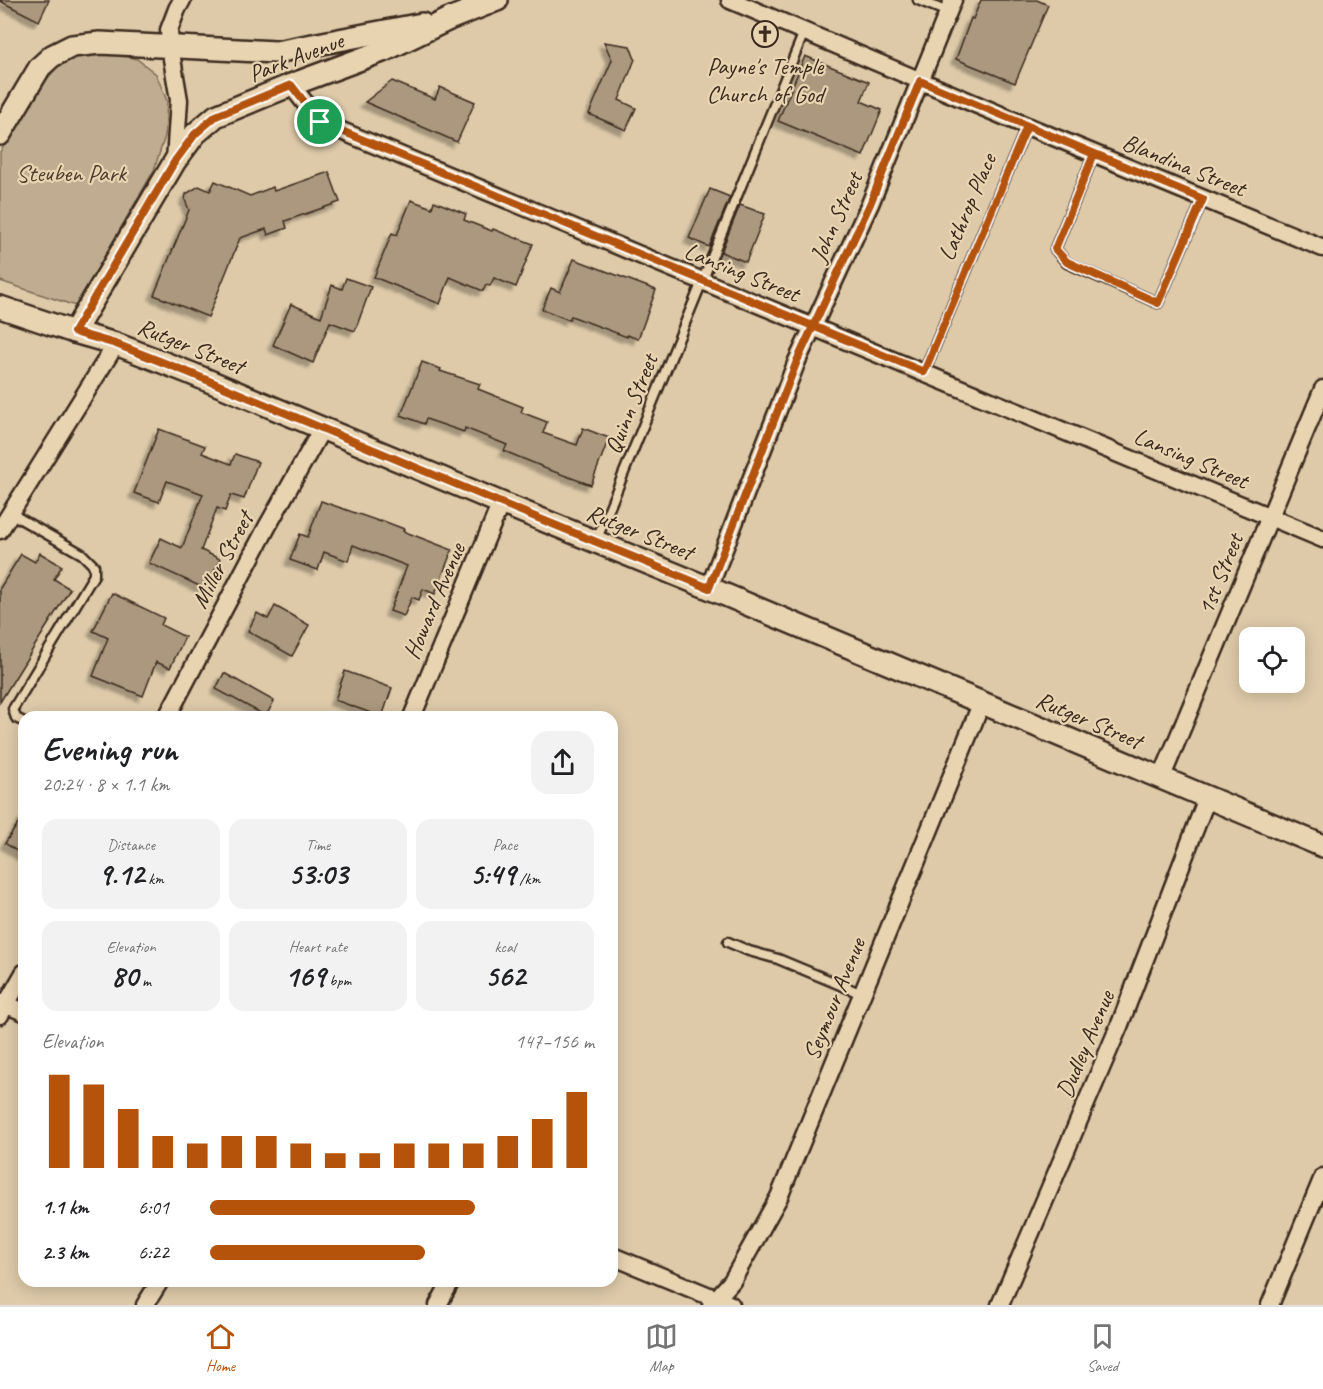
<!DOCTYPE html>
<meta charset="utf-8">
<style>
:root{--surface:#fff;--page:#f2f2f2;--text:#202124;--muted:#757577;--line:#e0e0e0;--accent:#b45309}
body{margin:0;font-family:Caveat,sans-serif;background:var(--page);color:var(--text);height:100vh;display:flex;flex-direction:column;font-size:22px;white-space:nowrap}
*{box-sizing:border-box;margin:0}
p{font-size:20px;color:var(--muted)}
.icon{flex:none;width:33px;height:33px;fill:none;stroke:currentColor;stroke-width:2;stroke-linecap:round;stroke-linejoin:round}
.map{position:relative;flex:1;overflow:hidden}
.sheet{position:absolute;left:18px;top:711px;width:600px;height:576px;display:flex;flex-direction:column;background:var(--surface);border-radius:18px;box-shadow:0 3px 15px #0003}
.sheet>*{flex:none}
.controls{position:absolute;left:1239px;top:627px;display:grid;gap:12px}
.controls a{display:grid;place-items:center;width:66px;height:66px;border-radius:12px;background:var(--surface);box-shadow:0 3px 15px #0003;font-size:30px}
.pin{position:absolute;display:grid;place-items:center;width:51px;height:51px;color:#fff;margin:-26px;border:3px solid #fff;border-radius:50%;box-shadow:0 2px 6px #0007}
.round{display:grid;place-items:center;flex:none;width:63px;height:63px;border-radius:18px;background:var(--page)}
.overview{display:flex;align-items:center;justify-content:space-between;height:102px;padding:0 24px}
h1{font-size:33px;font-weight:600;line-height:45px}
.stats{display:grid;grid-template-columns:repeat(3,1fr);gap:9px;height:102px;padding:6px 24px}
.stats div{display:grid;align-content:center;border-radius:15px;background:var(--page);text-align:center}
.stats b{font-size:30px;font-weight:600}
.stats small{font-size:16px;font-weight:400}
.stats p{font-size:16px}
.chart{height:168px;padding:12px 24px}
.chart p{display:flex;justify-content:space-between}
.chart svg{width:100%;height:108px;margin-top:6px;stroke:var(--accent);stroke-width:6}
ul{padding:0 24px;list-style:none;font-size:20px}
li{display:grid;grid-template-columns:96px 72px 1fr;align-items:center;height:45px}
li i{height:15px;border-radius:8px;background:var(--accent)}
.tabs{display:flex;justify-content:space-around;align-items:center;height:84px;border-top:2px solid var(--line);background:var(--surface);font-size:16px;color:var(--muted)}
.tabs a{display:grid;justify-items:center;gap:3px}
.tabs .current{color:var(--accent)}
.map>svg:first-child{display:block}
.green{fill:#c0ac90;stroke:#7e6b57;stroke-width:1.5}
.building{fill:#ab987e;stroke:#3b2a1e;stroke-width:1.5;filter:url(#shadow)}
.lines{fill:none;stroke-linecap:round;stroke-linejoin:round}
.service-casing{stroke:#3b2a1e;stroke-width:13}
.minor-casing{stroke:#3b2a1e;stroke-width:21}
.tertiary-casing{stroke:#3b2a1e;stroke-width:26}
.service{stroke:#e9d4b2;stroke-width:8}
.minor{stroke:#e9d4b2;stroke-width:16}
.tertiary{stroke:#e9d4b2;stroke-width:21}
.route-casing{stroke:#fff;stroke-width:12}
.route{stroke:#b45309;stroke-width:8}
.labels{text-anchor:middle;stroke-width:4.5;stroke-linejoin:round;paint-order:stroke}
.street-label{font-size:24px;fill:#3b2a1e;stroke:#e9d4b2}
.poi-label{font-size:24px;fill:#3b2a1e;stroke:#e9d4b2}
.park-label{font-size:24px;fill:#4f3e2f;stroke:#e9d4b2}
</style>
<div class="map">
<svg width="1323" height="1305" viewBox="0 0 1323 1305">
<defs>
<filter id="shadow"><feDropShadow dx="-5" dy="5" stdDeviation="1.5" flood-color="#0004"/></filter>
</defs>
<rect width="100%" height="100%" fill="#decaa9"/>
<filter id="ink" filterUnits="userSpaceOnUse"><feTurbulence type="fractalNoise" baseFrequency=".0167" numOctaves="2"/><feDisplacementMap in="SourceGraphic" scale="12" xChannelSelector="R" yChannelSelector="G"/><feConvolveMatrix kernelMatrix="1 2 1 2 8 2 1 2 1" color-interpolation-filters="sRGB"/></filter>
<g filter="url(#ink)">
<!-- green -->
<path class="green" d="M82 54H115L137 59 156 74 167 101 165 136 154 170 76 306 0 281V152L47 79 63 60Z"/>
<!-- building -->
<g class="building">
<path d="M0 0H49L39 21 0 1Z"/>
<path d="M981 0H1037L1048 5 1015 83 956 59 971 18 973 19Z"/>
<path d="M604 42 630 46 635 59 619 100 636 108 626 130 589 114 612 60Z"/>
<path d="M805 56 869 82 861 101 882 110 863 156 778 121Z"/>
<path d="M392 81 435 99 440 87 475 102 457 142 365 102Z"/>
<path d="M329 172 340 202 285 221 287 228 268 235 266 229 240 238 208 317 154 295 189 210 185 200 186 194 199 186 210 191 215 181 250 196 273 187 274 191Z"/>
<path d="M710 189 730 197 709 247 689 238Z"/>
<path d="M411 200 432 208 434 201 466 214 464 220 492 231 493 229 518 239V238L533 244 516 287 494 278 490 286 486 285 483 291 450 277 440 304 374 277 392 233 397 235Z"/>
<path d="M740 205 765 214 746 262 721 252Z"/>
<path d="M574 259 656 290 638 339 627 335V337L571 316 569 320 542 309 551 288 560 292Z"/>
<path d="M346 278 371 287 355 331 330 322 313 363 273 345 291 304 321 317 332 285 342 289Z"/>
<path d="M422 362 441 369 440 371 480 384 478 389 523 407 521 412 547 422 543 433 577 445 583 428 609 438 591 485 541 467V466L504 451 507 445 465 428 464 432 426 419 424 424 401 415Z"/>
<path d="M159 429 205 446 202 453 231 464 235 454 258 462 244 499 231 495 225 511 217 508 201 550 220 559 206 589 149 563 161 538 182 548 203 494 167 481 159 502 134 493Z"/>
<path d="M321 501 381 522V520L404 529 403 531 452 550 435 594 423 589 419 600 412 597 404 616 390 611 407 566 353 545 348 561 324 552 318 570 290 560 300 534 308 537Z"/>
<path d="M40 553 62 566 54 579 70 589 0 702V588L21 554 35 562Z"/>
<path d="M112 593 164 618 161 625 185 637 170 668 156 662 143 696 93 676 108 638 93 631Z"/>
<path d="M275 606 309 625 292 656 248 631 257 613 268 619Z"/>
<path d="M345 671 392 688 382 717 335 700Z"/>
<path d="M224 673 274 701 266 716 216 689Z"/>
<path d="M24 815V856L5 843Z"/>
</g>
<g class="lines">
<defs>
<g id="service">
<path d="M918 0 948 12"/>
<path d="M1094 154 1055 249 1067 263 1158 303 1203 199"/>
<path d="M924 372 1027 126"/>
<path d="M10 513 82 554 94 566V575L13 709 16 718 24 722"/>
<path d="M596 541 804 32"/>
<path d="M728 942 749 951 778 959 862 994"/>
</g>
<g id="minor">
<path d="M730 0 1027 126 1323 248"/>
<path d="M291 85 320 122 1323 539"/>
<path d="M175 161 179 100 170 47 169 30 177 9 182 0"/>
<path d="M0 530 116 344"/>
<path d="M709 588 797 361 870 204 953 0"/>
<path d="M167 717 267 527 323 427"/>
<path d="M412 717 501 503"/>
<path d="M1161 779 1323 389"/>
<path d="M0 1002 24 1012"/>
<path d="M0 1015 24 973"/>
<path d="M612 1256 731 1305"/>
<path d="M145 1305 160 1281"/>
<path d="M438 1305 451 1281"/>
<path d="M711 1305 732 1281 779 1197 982 702"/>
<path d="M1000 1305 1120 1024 1207 798"/>
<path d="M1270 1305 1323 1177"/>
</g>
<g id="tertiary">
<path d="M0 134 40 67 52 56 72 46 100 43 276 52 422 24"/>
<path d="M0 307 74 332 116 344 190 373 501 503 709 588 1323 846"/>
<path d="M74 332 175 161 195 134 216 116 291 85 385 50 449 19 497 0"/>
</g>
</defs>
<!-- service casing -->
<use href="#service" class="service-casing"/>
<!-- minor casing -->
<use href="#minor" class="minor-casing"/>
<!-- tertiary casing -->
<use href="#tertiary" class="tertiary-casing"/>
<!-- service -->
<use href="#service" class="service"/>
<!-- minor -->
<use href="#minor" class="minor"/>
<!-- tertiary -->
<use href="#tertiary" class="tertiary"/>
</g>
</g>
<g class="lines" filter="url(#ink)">
<defs>
<path id="route" d="M320 122 291 85 216 116 195 134 175 161 74 332 116 344 190 373 501 503 709 588 797 361 870 204 920 81 1203 199 1158 303 1067 262 1055 249 1094 154 1027 126 924 372C722 290 521 206 320 122"/>
</defs>
<!-- route casing -->
<use href="#route" class="route-casing"/>
<!-- route -->
<use href="#route" class="route"/>
</g>
<!-- icons -->
<defs>
<symbol id="church-ring" viewBox="-11 -11 22 22"><circle r="9.5" fill="#e9d4b2" stroke="#3b2a1e" stroke-width="1.5"/><path d="M-1.2-6h2.4v3.5h3.3v2.4h-3.3V6h-2.4V-.1h-3.3v-2.4h3.3Z" fill="#3b2a1e"/></symbol>
</defs>
<g fill-rule="evenodd">
<use href="#church-ring" x="750" y="19" width="30" height="30"/>
</g>
<g class="labels">
<!-- street labels -->
<g class="street-label">
<text transform="translate(296 57) rotate(-21)" y="8">Park Avenue</text>
<text transform="translate(1184 165) rotate(22)" y="8">Blandina Street</text>
<text transform="translate(967 207) rotate(-67)" y="8">Lathrop Place</text>
<text transform="translate(836 217) rotate(-66)" y="8">John Street</text>
<text transform="translate(742 272) rotate(22)" y="8">Lansing Street</text>
<text transform="translate(191 346) rotate(22)" y="8">Rutger Street</text>
<text transform="translate(631 404) rotate(-68)" y="8">Quinn Street</text>
<text transform="translate(1191 458) rotate(23)" y="8">Lansing Street</text>
<text transform="translate(640 532) rotate(22)" y="8">Rutger Street</text>
<text transform="translate(222 560) rotate(-62)" y="8">Miller Street</text>
<text transform="translate(1220 574) rotate(-68)" y="8">1st Street</text>
<text transform="translate(434 601) rotate(-67)" y="8">Howard Avenue</text>
<text transform="translate(1089 720) rotate(23)" y="8">Rutger Street</text>
<text transform="translate(834 999) rotate(-68)" y="8">Seymour Avenue</text>
<text transform="translate(1085 1044) rotate(-67)" y="8">Dudley Avenue</text>
</g>
<!-- poi labels -->
<g class="poi-label">
<text x="765" y="74">Payne's Temple<tspan x="765" dy="28">Church of God</tspan></text>
</g>
<!-- park labels -->
<g class="park-label">
<text x="71" y="181">Steuben Park</text>
</g>
</g>
</svg>
<div class="controls">
<a><svg class="icon" aria-label="locate" viewBox="0 0 24 24"><circle cx="12" cy="12" r="6"/><path d="M12 2v4M12 18v4M2 12h4M18 12h4"/></svg></a>
</div>
<div class="pin" style="left:320px;top:122px;background:#1e9e55"><svg class="icon" aria-label="arrive" viewBox="0 0 24 24"><path d="M6 21V4h12l-3 4 3 4H6"/></svg></div>
<section class="sheet">
<div class="overview"><div><h1>Evening run</h1><p>20:24 · 8 × 1.1 km</p></div><a class="round"><svg class="icon" aria-label="share" viewBox="0 0 24 24"><path d="M12 15V3M7 8l5-5 5 5M5 13v7h14v-7"/></svg></a></div>
<div class="stats">
<div><p>Distance</p><b>9.12<small> km</small></b></div>
<div><p>Time</p><b>53:03</b></div>
<div><p>Pace</p><b>5:49<small> /km</small></b></div>
</div>
<div class="stats">
<div><p>Elevation</p><b>80<small> m</small></b></div>
<div><p>Heart rate</p><b>169<small> bpm</small></b></div>
<div><p>kcal</p><b>562</b></div>
</div>
<div class="chart"><p><span>Elevation</span>147–156 m</p>
<svg viewBox="0 0 160 44" preserveAspectRatio="none"><path d="M5 44V6M15 44V10M25 44V20M35 44V31M45 44V34M55 44V31M65 44V31M75 44V34M85 44V38M95 44V38M105 44V34M115 44V34M125 44V34M135 44V31M145 44V24M155 44V13"/></svg>
</div>
<ul>
<li><b>1.1 km</b>6:01<i style="width:69%"></i></li>
<li><b>2.3 km</b>6:22<i style="width:56%"></i></li>
</ul>
</section>
</div>
<nav class="tabs">
<a class="current"><svg class="icon" aria-label="home" viewBox="0 0 24 24"><path d="M3 11l9-7 9 7M6 9v11h12V9"/></svg>Home</a>
<a><svg class="icon" aria-label="map" viewBox="0 0 24 24"><path d="M3 6l6-2 6 2 6-2v14l-6 2-6-2-6 2zM9 4v14M15 6v14"/></svg>Map</a>
<a><svg class="icon" aria-label="saved" viewBox="0 0 24 24"><path d="M7 4h10v16l-5-4-5 4z"/></svg>Saved</a>
</nav>
